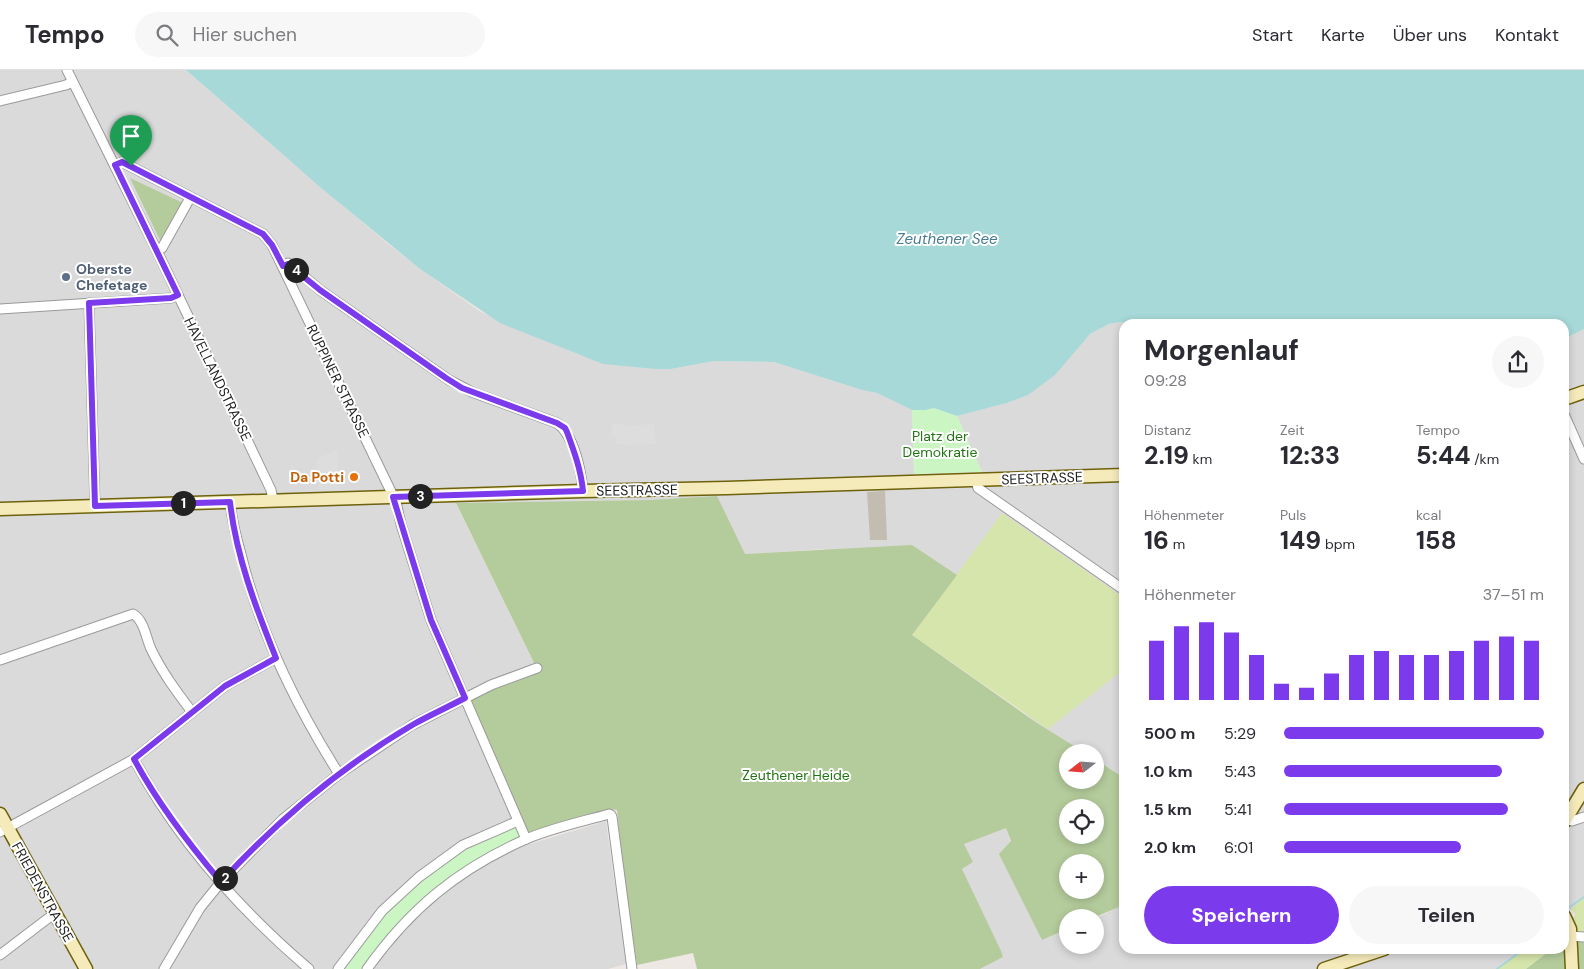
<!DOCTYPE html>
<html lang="de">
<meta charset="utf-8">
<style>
:root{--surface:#fff;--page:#f7f7f7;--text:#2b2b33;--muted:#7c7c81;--line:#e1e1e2;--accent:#7c3aed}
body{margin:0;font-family:"DM Sans",sans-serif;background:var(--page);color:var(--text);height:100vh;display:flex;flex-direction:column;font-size:19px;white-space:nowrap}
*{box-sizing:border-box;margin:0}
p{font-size:16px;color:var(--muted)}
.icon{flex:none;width:28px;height:28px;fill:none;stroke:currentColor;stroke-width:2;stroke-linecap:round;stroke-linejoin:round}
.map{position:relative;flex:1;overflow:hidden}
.drawer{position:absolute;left:1119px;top:249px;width:450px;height:635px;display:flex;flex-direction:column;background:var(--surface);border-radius:15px;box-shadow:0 2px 8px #0003}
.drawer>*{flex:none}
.needle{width:32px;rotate:253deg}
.buttons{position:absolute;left:1059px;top:674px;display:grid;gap:10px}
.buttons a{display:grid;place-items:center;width:45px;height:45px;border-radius:50%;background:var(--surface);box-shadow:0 2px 8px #0003;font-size:25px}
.pin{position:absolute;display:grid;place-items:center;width:42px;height:42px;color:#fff;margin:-51px -21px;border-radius:50% 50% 50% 0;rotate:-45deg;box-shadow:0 0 5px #0007}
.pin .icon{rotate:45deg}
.km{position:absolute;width:25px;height:25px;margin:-12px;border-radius:50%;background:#222;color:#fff;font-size:14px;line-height:25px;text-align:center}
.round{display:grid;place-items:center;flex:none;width:52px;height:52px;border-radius:26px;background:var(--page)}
.head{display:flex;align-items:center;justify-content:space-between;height:85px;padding:0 25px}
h1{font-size:28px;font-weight:700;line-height:38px}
.stats{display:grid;grid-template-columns:repeat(3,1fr);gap:8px;height:85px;padding:5px 25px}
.stats div{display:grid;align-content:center}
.stats b{font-size:25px;font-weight:700}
.stats small{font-size:14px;font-weight:400}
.stats p{font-size:14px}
.chart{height:140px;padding:10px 25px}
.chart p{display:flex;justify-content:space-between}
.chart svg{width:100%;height:90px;margin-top:5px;stroke:var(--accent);stroke-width:6}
.button{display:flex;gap:10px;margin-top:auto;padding:10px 25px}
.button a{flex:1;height:58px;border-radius:30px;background:var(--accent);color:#fff;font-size:20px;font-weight:700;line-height:58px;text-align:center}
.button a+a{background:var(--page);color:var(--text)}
ul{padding:0 25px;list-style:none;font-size:16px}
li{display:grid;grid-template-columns:80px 60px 1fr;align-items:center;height:38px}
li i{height:12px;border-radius:6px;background:var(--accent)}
header{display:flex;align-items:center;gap:30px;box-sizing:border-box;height:70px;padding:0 25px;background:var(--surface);border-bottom:1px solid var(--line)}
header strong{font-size:24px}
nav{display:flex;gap:28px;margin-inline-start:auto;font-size:18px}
.search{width:350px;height:45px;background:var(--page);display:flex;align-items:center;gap:12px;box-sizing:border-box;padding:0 18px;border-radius:28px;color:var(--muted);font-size:19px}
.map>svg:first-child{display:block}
.residential{fill:#dbdada}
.construction{fill:#c2bdb0}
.grass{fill:#d6e5ac}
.forest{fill:#b4cb9b;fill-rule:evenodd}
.park{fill:#cbf6c3}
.parking{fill:#ddd}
.water{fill:#a6d9d8}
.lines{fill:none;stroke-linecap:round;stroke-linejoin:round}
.stream{stroke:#a6d9d8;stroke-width:2}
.street-casing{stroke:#9a9a9a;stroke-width:11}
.secondary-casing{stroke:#6d610b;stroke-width:15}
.street{stroke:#fff;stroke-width:9}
.secondary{stroke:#f5eaba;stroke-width:12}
.route-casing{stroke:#fff;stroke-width:10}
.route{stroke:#7c3aed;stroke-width:6}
.service-dot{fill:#5c6f8a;stroke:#fff;stroke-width:2}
.food-dot{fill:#e8710a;stroke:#fff;stroke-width:2}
.labels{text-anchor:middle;stroke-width:4;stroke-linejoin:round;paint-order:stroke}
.service-label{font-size:14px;font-weight:bold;fill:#4e5e75;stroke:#fff;text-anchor:start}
.street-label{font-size:14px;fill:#1d1d1d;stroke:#fff}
.park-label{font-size:14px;fill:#217512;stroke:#fff}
.food-label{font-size:14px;font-weight:bold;fill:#c56008;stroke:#fff;text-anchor:end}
.water-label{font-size:15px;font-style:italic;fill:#467d90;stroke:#fff}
</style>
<header>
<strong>Tempo</strong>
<div class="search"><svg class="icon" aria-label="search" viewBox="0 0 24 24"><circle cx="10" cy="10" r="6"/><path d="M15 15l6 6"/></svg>Hier suchen</div>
<nav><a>Start</a><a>Karte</a><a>Über uns</a><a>Kontakt</a></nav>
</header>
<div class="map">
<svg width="1584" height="899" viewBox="0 0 1584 899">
<rect width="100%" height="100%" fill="#eee8e4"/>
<!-- residential -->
<g class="residential">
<path d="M0 0H186L290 91 387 173 420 199 481 242 577 284 671 299 714 291 774 292 862 320 877 323 912 340 914 404 911 420 984 417 982 402 957 346 1007 333 1028 325 1073 282 1090 264 1109 254 1121 252 1130 254H1124V708L1095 689V682H1084L1037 653 824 479 745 484 651 430 456 434 538 601 470 629 528 763 530 774 606 751 626 894 608 899H0Z"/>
<path d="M1584 259V828L1564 846V269Z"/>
<path d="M1006 757 1042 870 1067 859 1068 875H1095V848L1124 835V879H1524L1498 899H980L1003 887 962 799 973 792 964 774Z"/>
</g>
<!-- construction -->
<path class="construction" d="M885 421 887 470H870L867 422Z"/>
<!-- grass -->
<g class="grass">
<path d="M1002 443 1124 528V599L1048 659 912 565Z"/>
<path d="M1584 828V863H1583L1578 861 1572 848 1576 845 1571 839Z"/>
<path d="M1524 879H1552L1526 899H1498Z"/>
</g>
<!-- forest -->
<g class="forest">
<path d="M130 108 183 133 161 172Z"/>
<path d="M717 426 745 484 912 475 957 505 912 565 1037 653 1084 682H1068V710H1095V689L1124 708V835L1095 847 1068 848 1067 859 1042 870 999 784 1011 771 1006 758 964 774 973 792 962 799 1001 881 1003 887 980 899H697L693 883 637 895 624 807 617 740 609 739 528 763 470 629 538 601 456 433 651 430ZM1068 738H1095V765H1068ZM1068 792H1095V820H1068Z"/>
<path d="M1578 861 1584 863V899H1526L1552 879H1564V869Z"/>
</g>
<!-- park -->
<g class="park">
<path d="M934 338 957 346 982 402 914 404 912 340H925Z"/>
<path d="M516 756 520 761V768L428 827 405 847 363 899H342L392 835 415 814 465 778Z"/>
</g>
<!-- parking -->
<g class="parking">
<path d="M614 352 626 356 654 354 656 374 625 375 616 373 617 368 610 365Z"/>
<path d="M336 380H338L339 420H319L317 389Z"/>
</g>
<!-- water -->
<path class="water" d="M186 0H1584V259L1564 269V254H1130L1121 252 1109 254 1090 264 1055 305 1028 325 1007 333 957 346 934 338 925 340H912L877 323 862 320 774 292 714 291 671 299H656L603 294 500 253 420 199 320 117Z"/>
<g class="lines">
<!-- stream -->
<g class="stream">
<path d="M1564 841 1584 827"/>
<path d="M1497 899 1524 879"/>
</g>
<defs>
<g id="street">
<path d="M67 0 157 181 271 420 273 430"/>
<path d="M0 31 66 15 72 12"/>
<path d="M115 95 122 92 263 164 272 175 396 432 401 454 431 550 526 769"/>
<path d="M157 181 162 178 190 128"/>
<path d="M283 196 288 193 320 220 449 310 472 322 557 353C574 365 581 400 583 421"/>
<path d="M89 233 95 436"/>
<path d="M0 239 171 228 178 225"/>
<path d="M1564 344 1584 389"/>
<path d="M976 411 978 418 1124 520"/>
<path d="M230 432C232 450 236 467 241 484 260 564 296 636 339 704"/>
<path d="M0 590 133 544C144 550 146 568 151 579 162 602 176 621 192 642"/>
<path d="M134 689C177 770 239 839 309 899"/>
<path d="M1564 748 1572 751 1584 747"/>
<path d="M0 762 134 689 225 616 276 588"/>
<path d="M1571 866 1584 867"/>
<path d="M0 885 55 843"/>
<path d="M164 899 200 838 221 812 283 749 339 704 412 655 491 615 537 598"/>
<path d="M338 899 382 841 419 807 463 775 518 751"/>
<path d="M367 899C410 839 457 800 524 770 551 758 581 752 609 744L611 745 612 747 632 899"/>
</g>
<g id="secondary">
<path d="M1564 329 1584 322"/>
<path d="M0 439 583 421 727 418 1124 405"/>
<path d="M0 744 86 899"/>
<path d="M1564 752 1584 719"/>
<path d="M1564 846 1570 859 1572 899"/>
<path d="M1324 899 1384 879"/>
</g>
</defs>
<!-- street casing -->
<use href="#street" class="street-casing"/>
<!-- secondary casing -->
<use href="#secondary" class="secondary-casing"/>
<!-- street -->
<use href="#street" class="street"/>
<!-- secondary -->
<use href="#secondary" class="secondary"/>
</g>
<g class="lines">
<defs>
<path id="route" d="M122 92 263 164 272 175 283 196 288 194 320 220 446 308 462 318 557 353 565 358 567 362C574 381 581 400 583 421L393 427 431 550 465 628C448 637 430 645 414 654 342 696 277 751 221 812 188 773 158 734 134 689L225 616 276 588C256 538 236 486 230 432L95 436 89 233 171 228 178 225 115 95Z"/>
</defs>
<!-- route casing -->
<use href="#route" class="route-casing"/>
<!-- route -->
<use href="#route" class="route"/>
</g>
<!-- markers -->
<circle class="service-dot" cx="66" cy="207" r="5"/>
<circle class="food-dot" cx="354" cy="407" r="5"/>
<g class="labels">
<!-- service labels -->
<g class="service-label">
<text x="76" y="204">Oberste<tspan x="76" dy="16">Chefetage</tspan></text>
</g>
<!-- street labels -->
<g class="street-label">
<text transform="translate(218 309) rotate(64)" y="5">HAVELLANDSTRASSE</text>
<text transform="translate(338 311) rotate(64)" y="5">RUPPINER STRASSE</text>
<text transform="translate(1042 408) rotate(-2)" y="5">SEESTRASSE</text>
<text transform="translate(637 420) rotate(-1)" y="5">SEESTRASSE</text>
<text transform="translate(43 822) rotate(61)" y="5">FRIEDENSTRASSE</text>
</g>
<!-- park labels -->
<g class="park-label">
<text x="940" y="371">Platz der<tspan x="940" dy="16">Demokratie</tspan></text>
<text x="796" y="710">Zeuthener Heide</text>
</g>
<!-- food labels -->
<g class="food-label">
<text x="344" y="412">Da Potti</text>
</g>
<!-- water labels -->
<g class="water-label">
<text x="947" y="174">Zeuthener See</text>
</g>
</g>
</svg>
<div class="buttons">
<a><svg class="needle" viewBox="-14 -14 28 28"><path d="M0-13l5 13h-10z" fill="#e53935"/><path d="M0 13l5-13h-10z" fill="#7c7c81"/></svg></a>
<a><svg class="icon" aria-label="locate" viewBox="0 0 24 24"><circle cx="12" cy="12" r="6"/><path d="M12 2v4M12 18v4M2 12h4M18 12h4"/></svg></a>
<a>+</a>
<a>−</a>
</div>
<div class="pin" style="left:131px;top:96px;background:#1e9e55"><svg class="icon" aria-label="arrive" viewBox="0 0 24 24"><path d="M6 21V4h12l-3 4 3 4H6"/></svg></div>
<b class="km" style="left:183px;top:433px">1</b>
<b class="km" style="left:225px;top:808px">2</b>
<b class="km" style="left:420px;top:426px">3</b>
<b class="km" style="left:296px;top:200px">4</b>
<section class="drawer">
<div class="head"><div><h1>Morgenlauf</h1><p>09:28</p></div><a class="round"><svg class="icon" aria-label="share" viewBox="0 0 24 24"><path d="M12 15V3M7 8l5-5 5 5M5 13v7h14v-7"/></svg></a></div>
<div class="stats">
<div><p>Distanz</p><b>2.19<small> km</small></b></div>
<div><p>Zeit</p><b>12:33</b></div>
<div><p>Tempo</p><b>5:44<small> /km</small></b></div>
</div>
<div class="stats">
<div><p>Höhenmeter</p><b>16<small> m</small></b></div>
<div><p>Puls</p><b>149<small> bpm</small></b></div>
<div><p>kcal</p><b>158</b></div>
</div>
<div class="chart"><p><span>Höhenmeter</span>37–51 m</p>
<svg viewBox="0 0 160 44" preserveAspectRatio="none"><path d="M5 44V15M15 44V8M25 44V6M35 44V11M45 44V22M55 44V36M65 44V38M75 44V31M85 44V22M95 44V20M105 44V22M115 44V22M125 44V20M135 44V15M145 44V13M155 44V15"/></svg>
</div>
<ul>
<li><b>500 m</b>5:29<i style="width:100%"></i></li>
<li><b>1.0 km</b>5:43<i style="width:84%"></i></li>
<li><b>1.5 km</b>5:41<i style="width:86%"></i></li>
<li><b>2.0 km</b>6:01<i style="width:68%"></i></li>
</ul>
<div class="button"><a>Speichern</a><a>Teilen</a></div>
</section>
</div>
